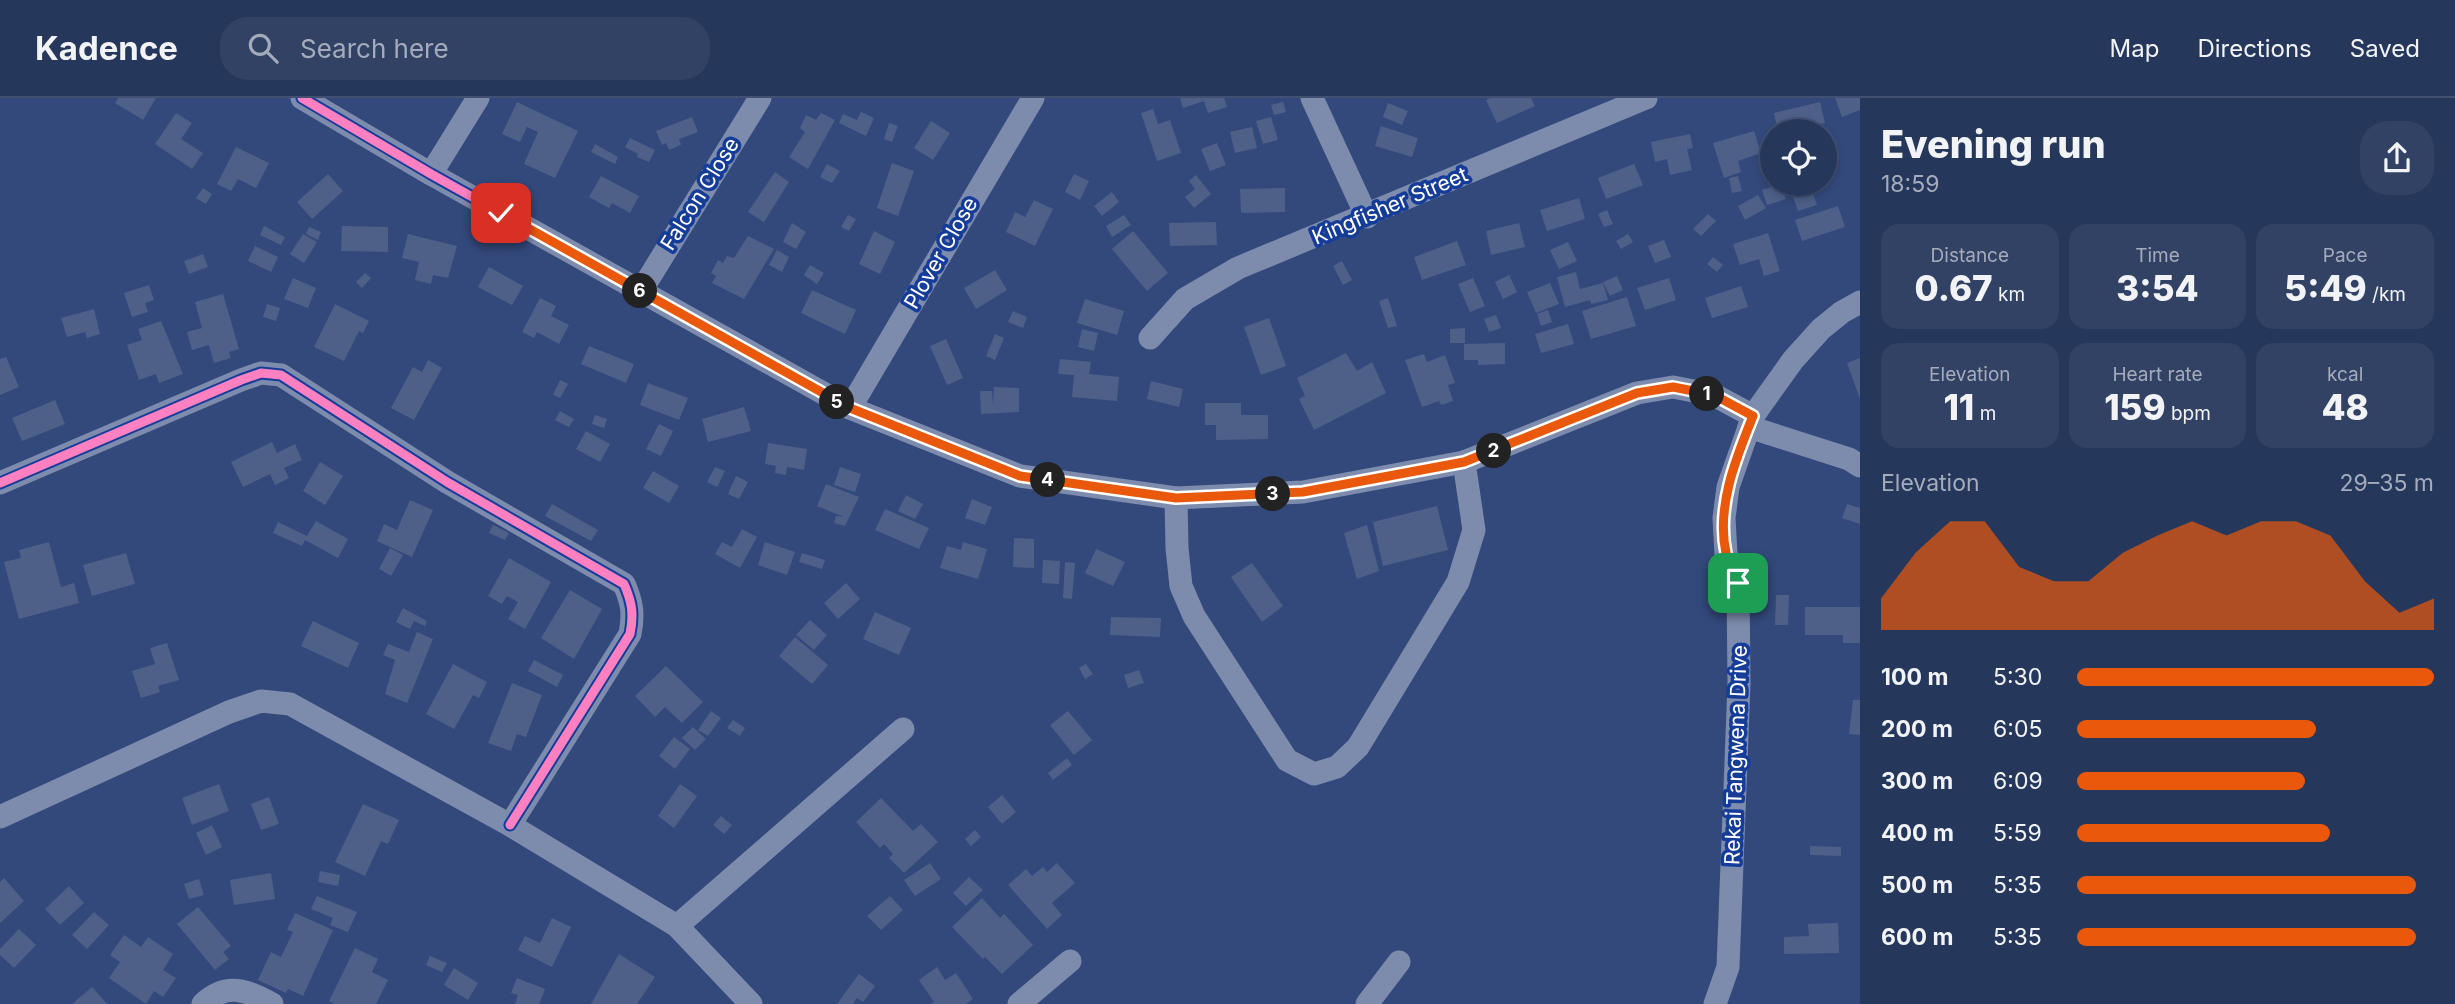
<!DOCTYPE html>
<meta charset="utf-8">
<style>
:root{--surface:#26375c;--page:#324265;--text:#f1f3f6;--muted:#a4acbb;--line:#425172;--accent:#ea580c}
body{margin:0;font-family:Inter,sans-serif;background:var(--page);color:var(--text);height:100vh;display:flex;flex-direction:column;font-size:26px;white-space:nowrap}
*{box-sizing:border-box;margin:0}
p{font-size:23px;color:var(--muted)}
.icon{flex:none;width:38px;height:38px;fill:none;stroke:currentColor;stroke-width:2;stroke-linecap:round;stroke-linejoin:round}
.map{position:relative;flex:1;overflow:hidden}
.side{display:flex;flex-direction:column;background:var(--surface);width:595px}
.side>*{flex:none}
.controls{position:absolute;left:1760px;top:21px;display:grid;gap:14px}
.controls a{display:grid;place-items:center;width:77px;height:77px;border-radius:50%;background:var(--surface);box-shadow:0 4px 10px #0003,0 0 0 2px var(--line);font-size:35px}
.pin{position:absolute;display:grid;place-items:center;width:60px;height:60px;color:#fff;margin:-30px;border-radius:14px;box-shadow:0 4px 10px #0006}
.km{position:absolute;width:35px;height:35px;margin:-18px;border-radius:50%;background:#222;color:#fff;font-size:19px;line-height:35px;text-align:center}
.round{display:grid;place-items:center;flex:none;width:74px;height:74px;border-radius:28px;background:var(--page)}
.head{display:flex;align-items:center;justify-content:space-between;height:119px;padding:0 21px}
h1{font-size:38px;font-weight:800;line-height:52px}
.stats{display:grid;grid-template-columns:repeat(3,1fr);gap:10px;height:119px;padding:7px 21px}
.stats div{display:grid;align-content:center;border-radius:18px;background:var(--page);text-align:center}
.stats b{font-size:35px;font-weight:800}
.stats small{font-size:19px;font-weight:400}
.stats p{font-size:19px}
.chart{height:196px;padding:14px 21px}
.chart p{display:flex;justify-content:space-between}
.chart svg{width:100%;height:126px;margin-top:7px;fill:var(--accent);opacity:.7}
ul{padding:0 21px;list-style:none;font-size:23px}
li{display:grid;grid-template-columns:112px 84px 1fr;align-items:center;height:52px}
li i{height:18px;border-radius:9px;background:var(--accent)}
header{display:flex;align-items:center;gap:42px;box-sizing:border-box;height:98px;padding:0 35px;background:var(--surface);border-bottom:2px solid var(--line)}
header strong{font-size:33px}
nav{display:flex;gap:38px;margin-inline-start:auto;font-size:24px}
.search{width:490px;height:63px;background:var(--page);display:flex;align-items:center;gap:18px;box-sizing:border-box;padding:0 24px;border-radius:28px;color:var(--muted);font-size:26px}
main{display:flex;flex:1;min-height:0}
.map>svg:first-child{display:block}
.building{fill:#4e6088}
.lines{fill:none;stroke-linecap:round;stroke-linejoin:round}
.minor{stroke:#7d8bad;stroke-width:23}
.cycleway-casing{stroke:#153c99;stroke-width:13}
.cycleway{stroke:#ff80c0;stroke-width:9}
.route-casing{stroke:#fff;stroke-width:14}
.route{stroke:#ea580c;stroke-width:9}
.labels{text-anchor:middle;stroke-width:7;stroke-linejoin:round;paint-order:stroke}
.street-label{font-size:21px;fill:#fff;stroke:#153c99}
</style>
<header>
<strong>Kadence</strong>
<div class="search"><svg class="icon" aria-label="search" viewBox="0 0 24 24"><circle cx="10" cy="10" r="6"/><path d="M15 15l6 6"/></svg>Search here</div>
<nav><a>Map</a><a>Directions</a><a>Saved</a></nav>
</header>
<main>
<div class="map">
<svg width="1860" height="906" viewBox="0 0 1860 906">
<rect width="100%" height="100%" fill="#33497b"/>
<!-- building -->
<g class="building">
<path d="M118 0H156L143 22 115 5Z"/>
<path d="M1180 0H1224L1227 9 1208 15 1204 3 1183 10Z"/>
<path d="M1490 0H1531L1535 8 1497 25 1486 2Z"/>
<path d="M1835 0H1860V12L1842 19Z"/>
<path d="M517 4 578 33 555 80 524 66 538 34 527 29 520 44 502 36Z"/>
<path d="M1283 4 1286 14 1274 17 1271 7Z"/>
<path d="M1820 4 1825 25 1778 33 1774 15Z"/>
<path d="M1388 5 1408 13 1402 27 1383 19Z"/>
<path d="M1153 11 1158 26 1170 22 1181 55 1157 63 1141 15Z"/>
<path d="M861 14 874 20 866 38 839 25 843 16 857 22Z"/>
<path d="M176 15 192 25 181 41 203 55 192 71 155 46Z"/>
<path d="M821 15 835 22 808 71 789 59 805 34 800 30 806 17 816 22Z"/>
<path d="M692 19 698 34 679 41 681 47 669 52 666 45 662 47 656 33Z"/>
<path d="M1271 19 1278 42 1263 46 1256 23Z"/>
<path d="M931 23 950 35 933 62 914 50Z"/>
<path d="M889 25 898 28 892 44 884 41Z"/>
<path d="M1381 28 1418 40 1412 59 1375 48Z"/>
<path d="M1252 29 1257 50 1235 55 1230 34Z"/>
<path d="M1754 33 1761 55 1738 63 1741 74 1724 80 1713 45Z"/>
<path d="M1690 36 1693 50 1687 51 1692 72 1670 77 1667 61 1655 64 1651 44Z"/>
<path d="M630 40 655 52 649 64 637 59 638 56 625 49Z"/>
<path d="M1217 45 1226 67 1210 73 1201 51Z"/>
<path d="M595 46 618 59 615 66 591 54Z"/>
<path d="M236 49 269 65 256 90 238 81 231 93 217 86Z"/>
<path d="M892 65 914 73 898 118 877 110Z"/>
<path d="M827 66 840 73 832 85 820 79Z"/>
<path d="M1634 66 1643 87 1606 101 1598 80Z"/>
<path d="M775 74 789 84 764 124 748 114Z"/>
<path d="M328 76 343 93 312 121 297 104Z"/>
<path d="M1074 76 1089 83 1080 102 1065 94Z"/>
<path d="M1196 77 1211 96 1194 110 1185 99 1195 91 1189 83Z"/>
<path d="M601 78 639 98 630 115 612 105 609 110 589 99Z"/>
<path d="M1738 78 1742 93 1732 95 1729 80Z"/>
<path d="M1781 86 1786 101 1767 107 1762 92Z"/>
<path d="M203 90 212 96 206 106 196 100Z"/>
<path d="M1285 90V114L1241 115 1240 91Z"/>
<path d="M1812 93 1817 107 1798 113 1793 99Z"/>
<path d="M1112 94 1119 104 1102 118 1094 108Z"/>
<path d="M1758 97 1766 110 1745 122 1738 108Z"/>
<path d="M1579 100 1585 121 1547 133 1540 112Z"/>
<path d="M1034 102 1053 111 1035 148 1006 134 1015 114 1025 119Z"/>
<path d="M1838 108 1845 129 1802 143 1795 122Z"/>
<path d="M1607 112 1613 126 1604 129 1598 116Z"/>
<path d="M1708 116 1716 123 1701 138 1693 131Z"/>
<path d="M848 117 856 121 849 133 841 129Z"/>
<path d="M1124 117 1131 127 1112 139 1106 128Z"/>
<path d="M1216 124 1217 147 1170 148 1169 125Z"/>
<path d="M792 125 806 134 796 151 783 144Z"/>
<path d="M1519 125 1525 149 1491 157 1486 133Z"/>
<path d="M264 128 285 139 281 147 260 137Z"/>
<path d="M342 128 388 129V154L341 153Z"/>
<path d="M309 129 321 134 318 142 306 136Z"/>
<path d="M874 133 895 144 880 176 859 166Z"/>
<path d="M1133 133 1168 175 1147 193 1112 151Z"/>
<path d="M1768 135 1780 173 1764 178 1759 161 1740 167 1733 146Z"/>
<path d="M303 136 317 144 304 165 290 156Z"/>
<path d="M408 136 457 148 448 180 433 177 431 186 415 182 419 164 402 160Z"/>
<path d="M1628 136 1633 144 1621 151 1616 143Z"/>
<path d="M748 138 774 151 744 201 712 185 716 178 711 175 718 162 723 165 727 158 734 160Z"/>
<path d="M1664 142 1671 159 1655 165 1648 148Z"/>
<path d="M1457 143 1466 167 1422 182 1414 159Z"/>
<path d="M1568 144 1577 163 1559 171 1550 152Z"/>
<path d="M255 148 278 159 271 174 248 163Z"/>
<path d="M777 152 789 159 782 174 769 167Z"/>
<path d="M203 156 208 169 189 176 184 163Z"/>
<path d="M1713 159 1723 167 1717 174 1707 166Z"/>
<path d="M1342 163 1352 182 1343 187 1333 168Z"/>
<path d="M810 167 824 175 817 186 804 177Z"/>
<path d="M489 169 523 188 512 207 478 189Z"/>
<path d="M995 172 1007 192 976 211 964 190Z"/>
<path d="M1576 174 1580 191 1603 185 1608 202 1591 206 1590 202 1565 209 1557 179Z"/>
<path d="M365 175 371 180 362 190 356 184Z"/>
<path d="M1509 177 1517 194 1503 201 1495 184Z"/>
<path d="M1617 178 1623 192 1610 198 1603 184Z"/>
<path d="M293 180 316 190 308 210 284 201Z"/>
<path d="M1473 180 1485 208 1470 214 1458 186Z"/>
<path d="M1669 180 1676 202 1645 212 1637 190Z"/>
<path d="M1550 185 1559 206 1536 215 1527 194Z"/>
<path d="M149 187 154 202 145 205 148 214 132 219 124 195Z"/>
<path d="M1741 188 1748 209 1712 220 1705 200Z"/>
<path d="M812 192 856 212 845 236 801 215Z"/>
<path d="M223 196 239 251 229 254 231 260 214 265 209 247 192 252 187 234 202 230 195 204Z"/>
<path d="M1627 199 1636 228 1591 241 1582 213Z"/>
<path d="M540 200 556 208 551 218 569 227 559 246 537 234 534 240 522 234Z"/>
<path d="M1388 200 1397 228 1388 230 1379 203Z"/>
<path d="M1085 201 1124 213 1117 237 1077 225Z"/>
<path d="M267 206 280 210 276 223 263 219Z"/>
<path d="M335 206 369 223 363 235 359 233 344 263 314 249Z"/>
<path d="M94 211 100 236 87 240 85 234 67 239 61 220Z"/>
<path d="M1548 212 1552 224 1541 228 1537 216Z"/>
<path d="M1013 213 1027 219 1023 230 1008 224Z"/>
<path d="M1496 217 1501 230 1489 234 1484 221Z"/>
<path d="M1269 220 1286 268 1261 277 1244 229Z"/>
<path d="M161 223 183 276 159 285 156 276 139 282 127 247 142 242 138 231Z"/>
<path d="M1568 226 1574 246 1541 255 1535 236Z"/>
<path d="M1465 230V245H1450V231Z"/>
<path d="M1082 231 1098 235 1094 253 1078 249Z"/>
<path d="M995 236 1004 240 995 262 986 258Z"/>
<path d="M946 241 963 280 947 287 930 248Z"/>
<path d="M1505 245V266L1478 267V262H1464V246Z"/>
<path d="M589 248 634 266 626 285 581 266Z"/>
<path d="M1346 255 1357 273 1372 264 1386 295 1314 332 1299 301 1305 298 1297 280Z"/>
<path d="M1424 256 1427 264 1445 257 1455 285 1448 287 1453 303 1441 307 1439 303 1422 309 1405 262Z"/>
<path d="M6 259 19 289 0 297V261Z"/>
<path d="M1860 260V301L1847 265Z"/>
<path d="M1060 261 1091 264 1089 276 1119 279 1117 303 1072 299 1074 277 1058 276Z"/>
<path d="M428 262 442 270 414 322 391 310 413 269 422 274Z"/>
<path d="M560 282 568 286 560 300 553 297Z"/>
<path d="M1151 283 1183 291 1179 309 1147 301Z"/>
<path d="M648 285 688 300 679 322 640 307Z"/>
<path d="M994 289 1019 290V314L981 316 980 293H992L993 307Z"/>
<path d="M55 302 65 326 22 343 12 320Z"/>
<path d="M1205 305H1241V317H1268V341L1216 342V327H1205Z"/>
<path d="M744 309 751 333 708 344 702 321Z"/>
<path d="M560 313 574 321 569 329 555 322Z"/>
<path d="M595 317 607 321 604 330 592 326Z"/>
<path d="M659 326 673 333 661 358 646 351Z"/>
<path d="M586 333 610 346 600 364 576 351Z"/>
<path d="M272 344 277 355 295 346 302 362 284 370 289 380 275 387 270 376 243 389 231 364Z"/>
<path d="M768 345 807 351 804 372 787 369 786 377 775 375 776 368 765 366Z"/>
<path d="M320 364 343 378 325 407 303 393Z"/>
<path d="M715 369 725 373 717 389 707 384Z"/>
<path d="M840 369 861 376 855 394 834 387Z"/>
<path d="M653 373 679 388 669 405 643 390Z"/>
<path d="M736 378 748 384 739 401 728 396Z"/>
<path d="M826 386 859 399 845 428 834 425 836 418 844 419 817 408Z"/>
<path d="M906 397 923 406 915 421 898 413Z"/>
<path d="M972 401 992 409 985 427 965 420Z"/>
<path d="M410 402 433 412 412 459 377 443 384 426 397 432Z"/>
<path d="M552 406 598 432 591 443 545 418Z"/>
<path d="M1847 406 1860 410V426L1842 420Z"/>
<path d="M1437 408 1448 452 1383 468 1373 424Z"/>
<path d="M885 411 929 430 919 451 875 432Z"/>
<path d="M316 423 348 441 338 460 305 442 302 448 273 435 278 424 307 438Z"/>
<path d="M493 427 509 435 505 442 489 435Z"/>
<path d="M1367 427 1379 473 1357 481 1344 435Z"/>
<path d="M742 431 757 439 740 470 715 456 722 444 732 449Z"/>
<path d="M1014 440 1034 441V470L1013 469Z"/>
<path d="M49 444 61 489 74 485 79 505 19 521 4 464 21 460 19 452Z"/>
<path d="M765 444 795 454 787 477 758 467Z"/>
<path d="M963 444 987 451 978 481 940 470 947 448 961 452Z"/>
<path d="M390 450 403 457 391 478 379 471Z"/>
<path d="M1096 451 1125 464 1113 488 1085 475Z"/>
<path d="M126 455 135 486 92 498 83 467Z"/>
<path d="M802 455 825 462 822 471 799 464Z"/>
<path d="M509 460 551 484 525 531 508 521 518 504 507 498 502 506 488 498Z"/>
<path d="M1043 462 1060 463 1059 486 1042 485Z"/>
<path d="M1065 464 1075 465 1072 501 1063 500Z"/>
<path d="M1252 465 1283 508 1262 524 1231 479Z"/>
<path d="M846 485 860 501 838 521 824 505Z"/>
<path d="M570 492 602 511 574 561 541 540Z"/>
<path d="M1776 497H1789L1788 527H1775Z"/>
<path d="M1805 509H1860V545H1843V537H1805Z"/>
<path d="M403 510 427 523 425 528 414 523 410 531 396 524Z"/>
<path d="M875 514 911 530 899 557 863 541Z"/>
<path d="M1111 519 1161 520 1160 539 1110 537Z"/>
<path d="M810 522 827 537 814 552 796 537Z"/>
<path d="M313 523 359 545 348 570 301 548Z"/>
<path d="M417 534 433 541 407 605 385 596 395 562 383 557 388 546 409 554Z"/>
<path d="M795 539 828 567 812 586 779 558Z"/>
<path d="M167 545 179 582 158 588 160 594 141 600 132 573 155 566 150 550Z"/>
<path d="M534 562 563 577 557 589 528 573Z"/>
<path d="M453 566 487 584 479 600 473 597 454 631 426 616Z"/>
<path d="M1086 566 1093 576 1085 581 1079 570Z"/>
<path d="M666 568 703 604 682 625 665 609 655 619 635 598Z"/>
<path d="M1139 572 1144 585 1128 590 1124 577Z"/>
<path d="M512 585 542 597 526 639 517 636 511 653 488 645Z"/>
<path d="M1853 602H1860V637L1849 636Z"/>
<path d="M711 613 721 620 708 638 698 632Z"/>
<path d="M1068 613 1092 642 1074 657 1050 627Z"/>
<path d="M733 622 745 630 740 638 727 630Z"/>
<path d="M693 629 706 641 695 652 682 640Z"/>
<path d="M674 639 690 651 675 671 659 658Z"/>
<path d="M1067 660 1072 667 1053 682 1048 675Z"/>
<path d="M219 686 229 713 192 727 182 700Z"/>
<path d="M680 686 697 698 674 730 658 718Z"/>
<path d="M1002 697 1016 714 1002 726 988 709Z"/>
<path d="M269 699 279 726 261 732 251 706Z"/>
<path d="M881 700 913 733 921 726 938 744 904 775 889 760 893 756 884 746 880 750 856 724Z"/>
<path d="M363 706 399 722 388 746 381 743 365 778 335 764Z"/>
<path d="M721 718 732 727 724 736 713 727Z"/>
<path d="M212 727 222 749 206 757 196 735Z"/>
<path d="M975 732 981 739 971 748 965 741Z"/>
<path d="M1810 748 1841 749V758L1810 757Z"/>
<path d="M930 765 941 781 915 798 904 782Z"/>
<path d="M1057 765 1075 785 1052 805 1062 817 1047 831 1008 787 1026 771 1032 778 1043 769 1047 774Z"/>
<path d="M320 773 340 777 338 788 318 784Z"/>
<path d="M271 775 275 801 234 807 230 782Z"/>
<path d="M969 779 983 792 966 808 953 795Z"/>
<path d="M4 780 24 803 0 825V784Z"/>
<path d="M199 781 204 797 189 801 184 786Z"/>
<path d="M69 788 84 805 60 827 45 811Z"/>
<path d="M317 798 357 814 348 834 330 827 333 820 311 811Z"/>
<path d="M890 798 903 812 881 832 867 818Z"/>
<path d="M982 800 1000 820 1004 816 1033 847 1002 876 985 859 983 861 952 829Z"/>
<path d="M198 809 231 848 223 854 229 861 215 872 177 826Z"/>
<path d="M94 814 109 827 87 851 72 837Z"/>
<path d="M295 815 333 832 303 898 288 891 286 895 258 882 271 854 281 859 293 834 287 832Z"/>
<path d="M552 820 571 829 552 869 518 852 525 838 540 845Z"/>
<path d="M1838 825 1839 855 1784 856V839L1809 838 1808 826Z"/>
<path d="M19 831 36 847 14 870 0 857V851Z"/>
<path d="M124 837 141 849 148 839 173 856 163 872 176 880 163 899 154 893 146 906 109 880 120 864 110 857Z"/>
<path d="M355 850 378 861 372 874 388 882 376 906H335L329 903Z"/>
<path d="M619 856 655 879 637 906H591Z"/>
<path d="M430 858 447 865 442 874 426 867Z"/>
<path d="M937 869 945 882 956 875 973 901 966 906H930L934 904 919 882Z"/>
<path d="M454 870 478 885 468 902 444 887Z"/>
<path d="M859 876 875 888 863 904 857 900 853 906H837Z"/>
<path d="M517 880 545 891 539 906H515L518 897 511 895Z"/>
<path d="M92 889 107 906H72Z"/>
</g>
<g class="lines">
<!-- minor -->
<g class="minor">
<path d="M302 0 431 76 850 310 1020 378 1176 400 1303 394 1464 364 1637 295 1673 289 1714 297 1753 318"/>
<path d="M1312 0 1367 119"/>
<path d="M431 76 478 0"/>
<path d="M641 193 760 0"/>
<path d="M1150 240 1185 201 1238 170 1646 0"/>
<path d="M850 310 1033 0"/>
<path d="M1749 329 1849 361 1860 368"/>
<path d="M0 385 241 282 261 275 281 277 447 384 624 486C632 504 634 516 630 536L510 727"/>
<path d="M1176 400 1177 450 1181 488 1194 518 1287 662 1314 676 1337 669 1358 649 1458 484 1474 432 1464 364"/>
<path d="M0 719 229 614 261 603 290 606 510 727 677 828 751 906"/>
<path d="M677 828 903 631"/>
<path d="M203 906C226 884 248 892 272 906"/>
<path d="M1019 906 1070 863"/>
<path d="M1367 906 1399 864"/>
<path d="M1715 906 1728 869 1739 586 1738 485 1726 456 1724 420 1728 389 1753 318 1793 262 1821 231 1842 214 1860 204"/>
</g>
<defs>
<g id="cycleway">
<path d="M302 0 431 76 850 310 1020 378 1176 400 1303 394 1464 364 1637 295 1673 289 1714 297 1753 318"/>
<path d="M0 385 241 282 261 275 281 277 447 384 624 486C632 504 634 516 630 536L510 727"/>
</g>
</defs>
<!-- cycleway casing -->
<use href="#cycleway" class="cycleway-casing"/>
<!-- cycleway -->
<use href="#cycleway" class="cycleway"/>
</g>
<g class="lines">
<defs>
<path id="route" d="M501 115 850 310 1020 378 1176 400 1303 394 1464 364 1637 295 1673 289 1714 297 1753 318C1736 360 1716 409 1726 455 1728 465 1734 476 1738 485"/>
</defs>
<!-- route casing -->
<use href="#route" class="route-casing"/>
<!-- route -->
<use href="#route" class="route"/>
</g>
<g class="labels">
<!-- street labels -->
<g class="street-label">
<text transform="translate(700 96) rotate(-58)" y="7">Falcon Close</text>
<text transform="translate(1390 108) rotate(-23)" y="7">Kingfisher Street</text>
<text transform="translate(941 155) rotate(-60)" y="7">Plover Close</text>
<text transform="translate(1736 657) rotate(-88)" y="7">Rekai Tangwena Drive</text>
</g>
</g>
</svg>
<div class="controls">
<a><svg class="icon" aria-label="locate" viewBox="0 0 24 24"><circle cx="12" cy="12" r="6"/><path d="M12 2v4M12 18v4M2 12h4M18 12h4"/></svg></a>
</div>
<div class="pin" style="left:1738px;top:485px;background:#1e9e55"><svg class="icon" aria-label="arrive" viewBox="0 0 24 24"><path d="M6 21V4h12l-3 4 3 4H6"/></svg></div>
<div class="pin" style="left:501px;top:115px;background:#d93025"><svg class="icon" aria-label="check" viewBox="0 0 24 24"><path d="M5 12l5 5 9-10"/></svg></div>
<b class="km" style="left:1707px;top:296px">1</b>
<b class="km" style="left:1494px;top:353px">2</b>
<b class="km" style="left:1273px;top:396px">3</b>
<b class="km" style="left:1048px;top:382px">4</b>
<b class="km" style="left:837px;top:304px">5</b>
<b class="km" style="left:640px;top:193px">6</b>
</div>
<section class="side">
<div class="head"><div><h1>Evening run</h1><p>18:59</p></div><a class="round"><svg class="icon" aria-label="share" viewBox="0 0 24 24"><path d="M12 15V3M7 8l5-5 5 5M5 13v7h14v-7"/></svg></a></div>
<div class="stats">
<div><p>Distance</p><b>0.67<small> km</small></b></div>
<div><p>Time</p><b>3:54</b></div>
<div><p>Pace</p><b>5:49<small> /km</small></b></div>
</div>
<div class="stats">
<div><p>Elevation</p><b>11<small> m</small></b></div>
<div><p>Heart rate</p><b>159<small> bpm</small></b></div>
<div><p>kcal</p><b>48</b></div>
</div>
<div class="chart"><p><span>Elevation</span>29–35 m</p>
<svg viewBox="0 0 160 44" preserveAspectRatio="none"><path d="M0 44V33L10 17L20 6L30 6L40 22L50 27L60 27L70 17L80 11L90 6L100 11L110 6L120 6L130 11L140 27L150 38L160 33V44z"/></svg>
</div>
<ul>
<li><b>100 m</b>5:30<i style="width:100%"></i></li>
<li><b>200 m</b>6:05<i style="width:67%"></i></li>
<li><b>300 m</b>6:09<i style="width:64%"></i></li>
<li><b>400 m</b>5:59<i style="width:71%"></i></li>
<li><b>500 m</b>5:35<i style="width:95%"></i></li>
<li><b>600 m</b>5:35<i style="width:95%"></i></li>
</ul>
</section>
</main>
